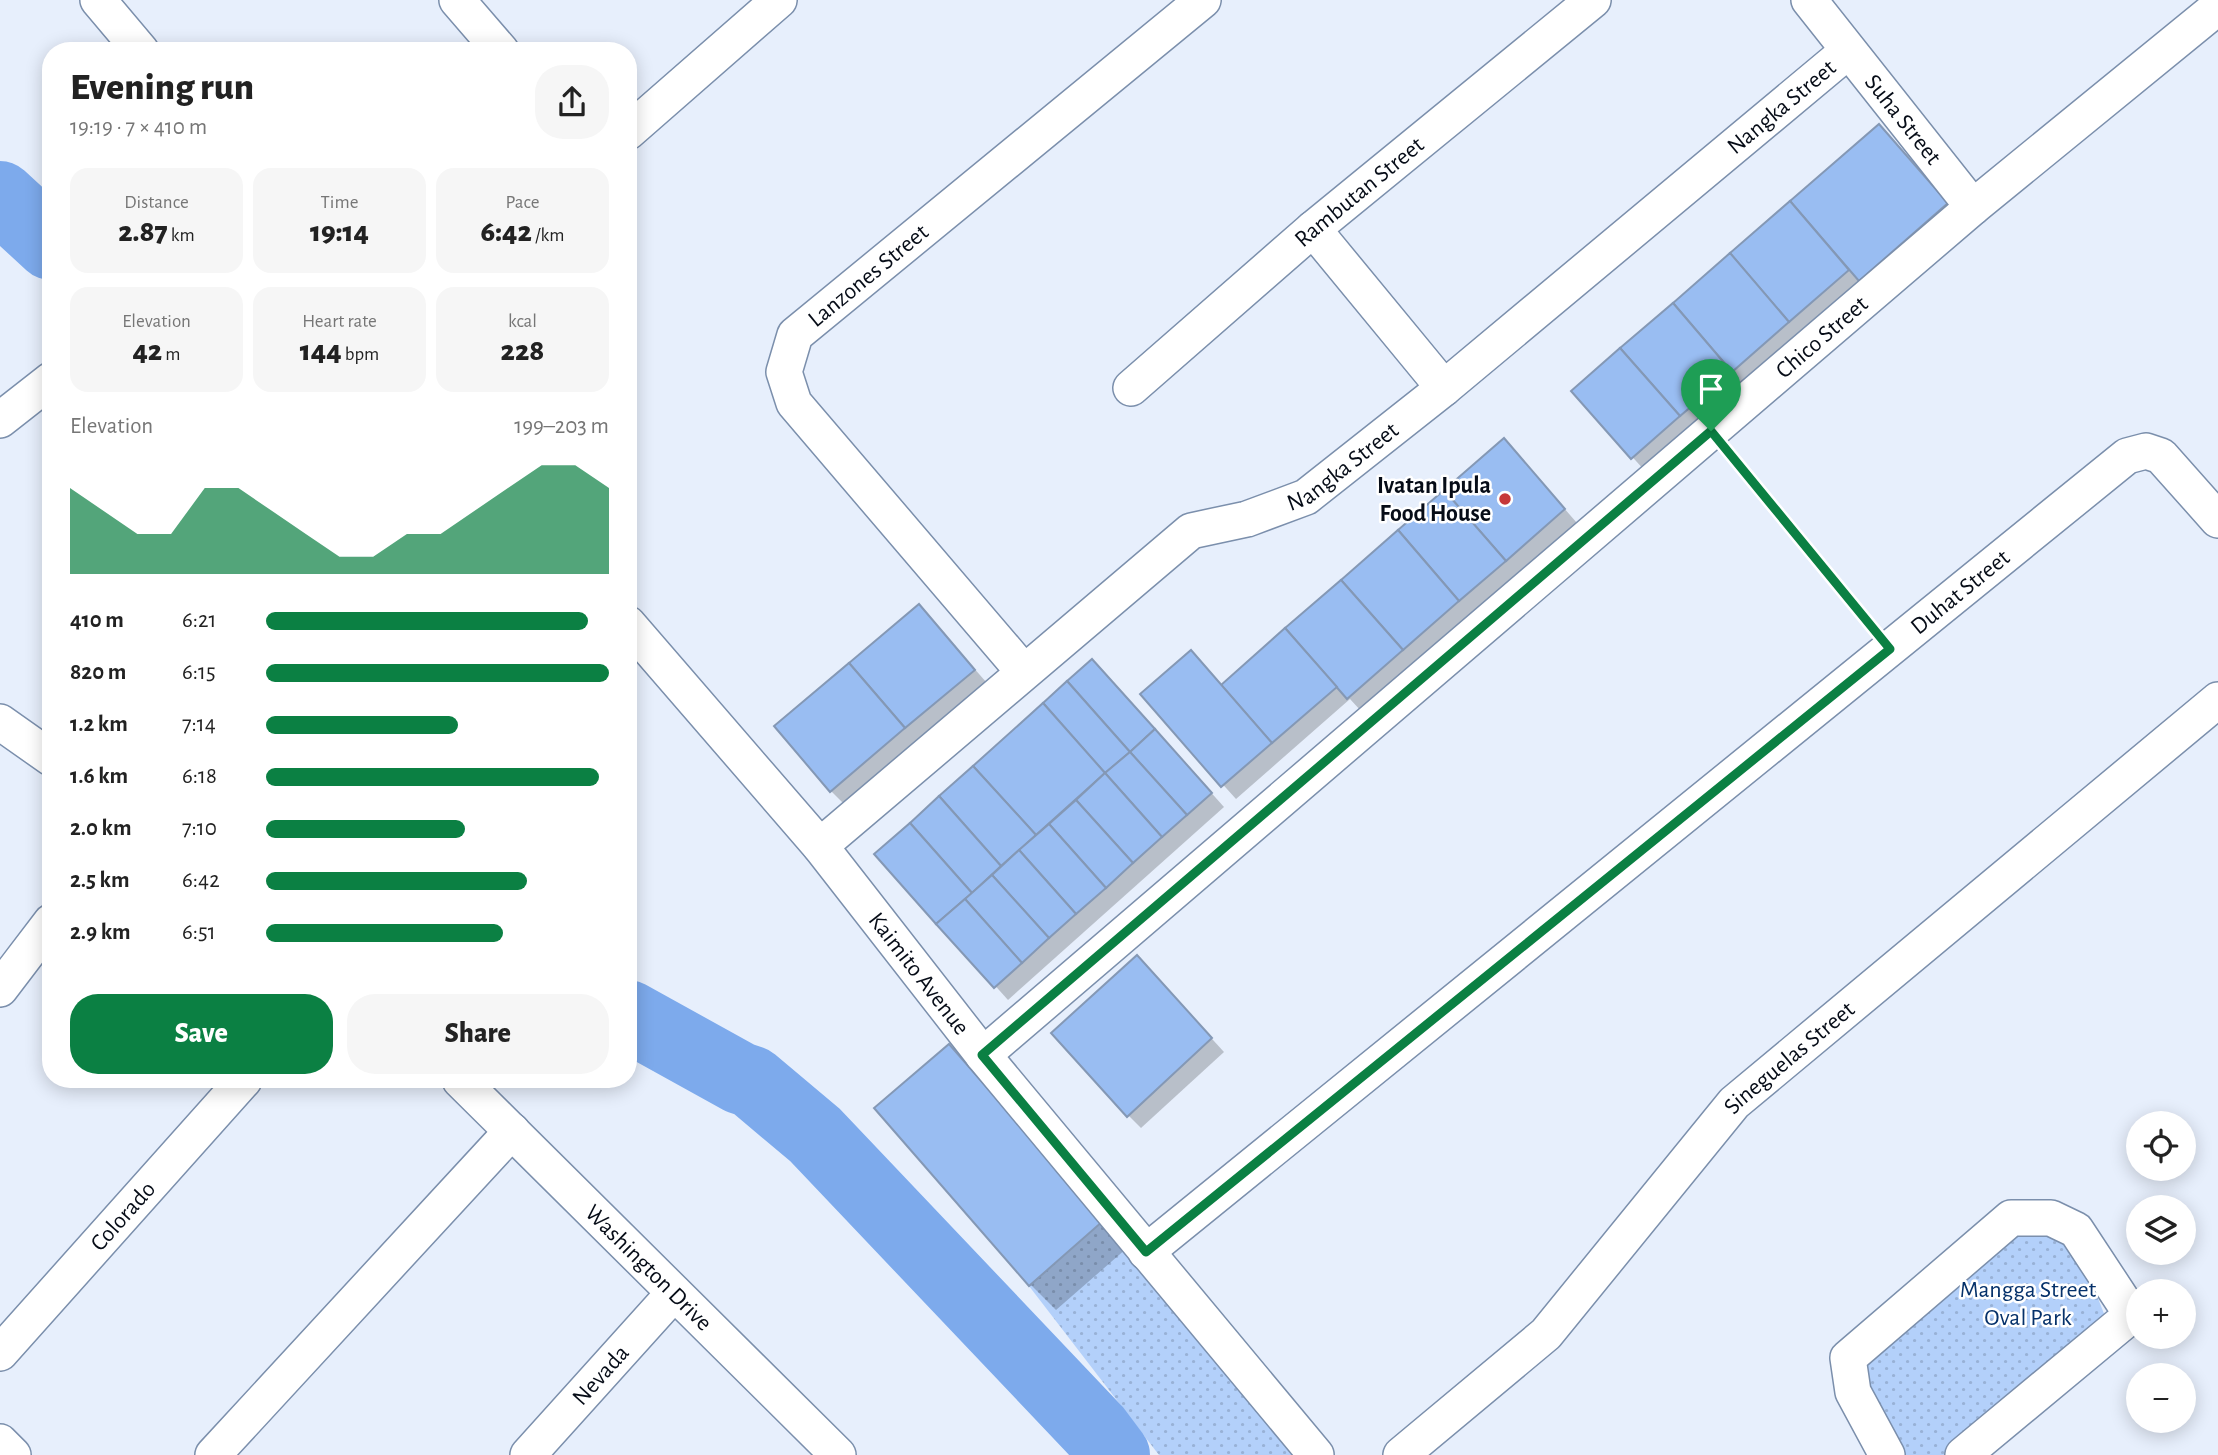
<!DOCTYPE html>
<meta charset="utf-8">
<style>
:root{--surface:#fff;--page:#f6f6f6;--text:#222;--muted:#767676;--accent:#0b8043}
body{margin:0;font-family:"Alegreya Sans",sans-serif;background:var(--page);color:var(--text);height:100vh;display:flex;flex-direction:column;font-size:26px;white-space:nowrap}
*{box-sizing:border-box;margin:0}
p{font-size:23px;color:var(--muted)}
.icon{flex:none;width:38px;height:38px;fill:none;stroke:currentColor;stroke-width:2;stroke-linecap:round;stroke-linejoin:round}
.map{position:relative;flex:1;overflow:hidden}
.drawer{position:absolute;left:42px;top:42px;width:595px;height:1046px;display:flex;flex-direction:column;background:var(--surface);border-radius:28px;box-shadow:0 4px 18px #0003}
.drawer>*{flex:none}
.fabs{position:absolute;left:2126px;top:1111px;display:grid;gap:14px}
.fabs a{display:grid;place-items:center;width:70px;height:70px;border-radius:50%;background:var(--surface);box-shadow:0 4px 18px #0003;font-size:35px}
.pin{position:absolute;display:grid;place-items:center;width:60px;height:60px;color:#fff;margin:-72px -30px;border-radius:50% 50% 50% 0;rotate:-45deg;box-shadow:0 0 7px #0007}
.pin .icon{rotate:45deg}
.round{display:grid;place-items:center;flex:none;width:74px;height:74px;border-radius:28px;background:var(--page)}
.summary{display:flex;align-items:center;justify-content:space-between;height:119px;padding:0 28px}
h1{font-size:38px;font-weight:800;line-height:52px}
.stats{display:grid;grid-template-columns:repeat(3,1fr);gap:10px;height:119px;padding:7px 28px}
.stats div{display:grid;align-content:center;border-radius:18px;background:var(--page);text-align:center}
.stats b{font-size:30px;font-weight:800}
.stats small{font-size:19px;font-weight:400}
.stats p{font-size:19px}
.chart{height:196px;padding:14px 28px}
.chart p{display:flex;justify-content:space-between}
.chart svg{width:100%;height:126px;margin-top:7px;fill:var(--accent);opacity:.7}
.action{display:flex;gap:14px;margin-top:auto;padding:14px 28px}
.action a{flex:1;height:80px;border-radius:28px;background:var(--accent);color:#fff;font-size:28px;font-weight:800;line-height:80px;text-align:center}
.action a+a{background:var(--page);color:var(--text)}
ul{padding:0 28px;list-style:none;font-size:23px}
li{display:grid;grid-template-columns:112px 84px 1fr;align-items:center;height:52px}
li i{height:18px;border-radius:9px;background:var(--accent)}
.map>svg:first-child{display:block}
.park{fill:url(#park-dots)}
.shadow{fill:#0003}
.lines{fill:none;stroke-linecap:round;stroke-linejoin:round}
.river{stroke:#7daaec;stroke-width:72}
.building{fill:#99bdf2;stroke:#8498b5;stroke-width:2}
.street-casing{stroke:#7b8fac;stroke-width:38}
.path{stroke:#9299a5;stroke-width:4.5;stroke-dasharray:5 5;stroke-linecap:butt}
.street{stroke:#fff;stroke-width:35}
.route-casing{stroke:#fff;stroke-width:14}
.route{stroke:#0b8043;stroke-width:9}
.poi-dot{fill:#c63739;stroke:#fff;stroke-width:2.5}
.labels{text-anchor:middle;stroke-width:5;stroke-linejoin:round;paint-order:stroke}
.street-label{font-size:24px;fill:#060c17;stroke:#fff}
.poi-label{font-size:24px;font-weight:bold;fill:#060c17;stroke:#fff;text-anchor:end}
.park-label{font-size:24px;fill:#05316a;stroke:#fff}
</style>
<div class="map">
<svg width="2218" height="1455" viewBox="0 0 2218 1455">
<defs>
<pattern id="park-dots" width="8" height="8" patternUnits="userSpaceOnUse" patternTransform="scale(1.75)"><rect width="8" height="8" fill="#b3d0fa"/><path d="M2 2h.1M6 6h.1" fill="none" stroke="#98b1d6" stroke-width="1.8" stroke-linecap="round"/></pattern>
</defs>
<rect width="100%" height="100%" fill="#e7effc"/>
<!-- park -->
<g class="park">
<path d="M1103 1221 1292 1455H1159L1029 1286Z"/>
<path d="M2015 1227 2075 1239 2108 1324 1949 1455H1900L1862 1385 1861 1357Z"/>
</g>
<!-- shadow -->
<g class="shadow">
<path d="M1879 126 1953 210 1645 471 1573 391Z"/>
<path d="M1516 453 1577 523 1361 711 1350 699 1236 799 1142 695 1222 686Z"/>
<path d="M919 606 987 683 844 804 831 791Z"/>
<path d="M1105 674 1224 807 1008 1000 877 854Z"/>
<path d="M1150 971 1224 1052 1141 1128 1128 1115Z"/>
<path d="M949 1046 974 1071 1127 1248 1056 1310 1031 1285 877 1108Z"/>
</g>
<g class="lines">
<!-- river -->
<g class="river">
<path d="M0 197 51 244"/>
<path d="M628 1016 740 1078 752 1082 815 1135 1096 1431 1114 1455"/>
</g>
</g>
<!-- building -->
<g class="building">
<path d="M1879 124 1948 203 1859 281 1790 201Z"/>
<path d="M1790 201 1849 270 1789 322 1730 253Z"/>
<path d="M1730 253 1789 322 1732 372 1673 303Z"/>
<path d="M1673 303 1732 372 1680 416 1620 348Z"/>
<path d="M1620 348 1680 416 1631 459 1571 391Z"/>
<path d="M1504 438 1565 509 1506 561 1444 490Z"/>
<path d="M1444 490 1506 561 1459 601 1398 530Z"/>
<path d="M1398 530 1459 601 1403 650 1341 580Z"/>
<path d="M1341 580 1403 650 1347 699 1285 628Z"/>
<path d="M919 604 975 670 905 728 849 663Z"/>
<path d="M1285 628 1337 687 1272 743 1221 685Z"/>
<path d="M1191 650 1272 743 1221 787 1140 694Z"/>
<path d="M1092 659 1155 729 1130 752 1067 681Z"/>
<path d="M849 663 905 728 830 792 774 726Z"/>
<path d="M1067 681 1130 752 1105 773 1043 703Z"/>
<path d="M1043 703 1105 773 1036 835 973 766Z"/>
<path d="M1155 729 1212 793 1187 815 1130 752Z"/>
<path d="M1130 752 1187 815 1162 837 1105 773Z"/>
<path d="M973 766 1036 835 1001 866 939 796Z"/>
<path d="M1105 773 1162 837 1133 863 1076 800Z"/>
<path d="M939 796 1001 866 972 893 910 823Z"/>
<path d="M1076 800 1133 863 1106 888 1049 824Z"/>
<path d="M910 823 972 893 936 924 874 854Z"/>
<path d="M1049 824 1106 888 1076 914 1019 850Z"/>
<path d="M1019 850 1076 914 1049 938 992 875Z"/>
<path d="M992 875 1049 938 1022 963 965 899Z"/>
<path d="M965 899 1022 963 994 988 936 924Z"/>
<path d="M1137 955 1212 1038 1127 1117 1051 1033Z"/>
<path d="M949 1044 1103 1221 1029 1286 874 1108Z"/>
</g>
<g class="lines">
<defs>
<g id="street">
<path d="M98 0 141 51"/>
<path d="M457 0 501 51"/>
<path id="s1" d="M1809 0 1973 207"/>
<path d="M628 132 779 0"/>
<path d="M1313 229 1444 388"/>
<path id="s2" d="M1131 388 1313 229 1593 0"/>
<path d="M0 420 51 380"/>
<path id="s3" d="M628 624 820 846 983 1055 1316 1455"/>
<path id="s4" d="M1023 671 794 403 784 372 795 335 1203 0"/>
<path d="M0 722 51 758"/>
<path id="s5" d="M820 846 1191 531 1247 519 1306 497 1444 388 1848 51"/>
<path d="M0 989 51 922"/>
<path id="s6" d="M983 1055 1973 207 2218 7"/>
<path id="s7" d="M460 1080 838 1455"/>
<path id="s8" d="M1146 1252 2127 456 2146 451 2161 456 2218 520"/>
<path id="s9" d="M0 1353 244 1080"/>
<path d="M0 1442 13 1455"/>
<path d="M213 1455 512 1131"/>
<path id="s10" d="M528 1455 674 1293"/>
<path id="s11" d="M1401 1455 1546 1334 1734 1103 2218 700"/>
<path d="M1887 1455 1853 1392 1848 1358 2011 1218H2051L2076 1230 2126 1306 2128 1315 2122 1323 1963 1455"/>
</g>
</defs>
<!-- street casing -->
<use href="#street" class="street-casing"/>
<!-- path -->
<path class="path" d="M1736 461 1866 620"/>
<!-- street -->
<use href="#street" class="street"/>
</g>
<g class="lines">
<defs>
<path id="route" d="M1711 431 1890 649 1146 1252 982 1055Z"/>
</defs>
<!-- route casing -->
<use href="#route" class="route-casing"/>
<!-- route -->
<use href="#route" class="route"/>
</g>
<!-- markers -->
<circle class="poi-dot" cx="1505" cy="499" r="7"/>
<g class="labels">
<!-- street labels -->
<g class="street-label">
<text dy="8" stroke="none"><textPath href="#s5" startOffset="1222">Nangka Street</textPath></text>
<text dy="8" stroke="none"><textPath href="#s1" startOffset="152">Suha Street</textPath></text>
<text dy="8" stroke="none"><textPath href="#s2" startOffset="301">Rambutan Street</textPath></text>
<text dy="8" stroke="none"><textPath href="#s4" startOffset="518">Lanzones Street</textPath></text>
<text dy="8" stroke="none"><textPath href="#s6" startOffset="1104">Chico Street</textPath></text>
<text dy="8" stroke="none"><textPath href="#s5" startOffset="654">Nangka Street</textPath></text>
<text dy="8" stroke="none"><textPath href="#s8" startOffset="1048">Duhat Street</textPath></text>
<text dy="8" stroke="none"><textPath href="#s3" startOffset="455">Kaimito Avenue</textPath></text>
<text dy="8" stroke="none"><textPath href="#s11" startOffset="558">Sineguelas Street</textPath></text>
<text dy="8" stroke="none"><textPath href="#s9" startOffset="184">Colorado</textPath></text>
<text dy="8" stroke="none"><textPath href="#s7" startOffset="266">Washington Drive</textPath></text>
<text dy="8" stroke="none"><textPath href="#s10" startOffset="108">Nevada</textPath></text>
</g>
<!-- poi labels -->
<g class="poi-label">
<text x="1491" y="493">Ivatan Ipula<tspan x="1491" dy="28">Food House</tspan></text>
</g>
<!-- park labels -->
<g class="park-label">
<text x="2028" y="1297">Mangga Street<tspan x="2028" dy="28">Oval Park</tspan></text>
</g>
</g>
</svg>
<div class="fabs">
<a><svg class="icon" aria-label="locate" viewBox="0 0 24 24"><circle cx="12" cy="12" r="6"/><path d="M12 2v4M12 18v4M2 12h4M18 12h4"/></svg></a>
<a><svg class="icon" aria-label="layers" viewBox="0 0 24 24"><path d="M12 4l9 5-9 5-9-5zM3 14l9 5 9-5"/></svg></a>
<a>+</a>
<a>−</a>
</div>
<div class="pin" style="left:1711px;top:431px;background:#1e9e55"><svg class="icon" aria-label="arrive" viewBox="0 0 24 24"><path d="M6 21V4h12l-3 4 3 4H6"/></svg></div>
<section class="drawer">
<div class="summary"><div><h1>Evening run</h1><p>19:19 · 7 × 410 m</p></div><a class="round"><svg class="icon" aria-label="share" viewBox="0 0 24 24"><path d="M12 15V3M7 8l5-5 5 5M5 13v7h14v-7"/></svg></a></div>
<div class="stats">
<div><p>Distance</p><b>2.87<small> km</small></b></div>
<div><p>Time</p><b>19:14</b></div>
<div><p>Pace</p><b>6:42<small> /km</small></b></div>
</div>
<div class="stats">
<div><p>Elevation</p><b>42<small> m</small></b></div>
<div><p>Heart rate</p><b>144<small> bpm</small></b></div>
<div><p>kcal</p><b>228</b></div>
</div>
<div class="chart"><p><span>Elevation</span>199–203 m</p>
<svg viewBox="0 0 160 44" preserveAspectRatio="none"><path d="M0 44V14L10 22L20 30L30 30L40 14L50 14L60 22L70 30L80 38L90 38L100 30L110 30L120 22L130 14L140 6L150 6L160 14V44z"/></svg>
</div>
<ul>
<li><b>410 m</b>6:21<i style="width:94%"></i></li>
<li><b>820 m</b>6:15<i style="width:100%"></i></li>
<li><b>1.2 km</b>7:14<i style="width:56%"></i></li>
<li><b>1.6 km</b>6:18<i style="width:97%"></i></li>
<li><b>2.0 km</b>7:10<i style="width:58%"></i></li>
<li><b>2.5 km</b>6:42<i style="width:76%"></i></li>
<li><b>2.9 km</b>6:51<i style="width:69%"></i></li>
</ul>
<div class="action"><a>Save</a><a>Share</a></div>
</section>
</div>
